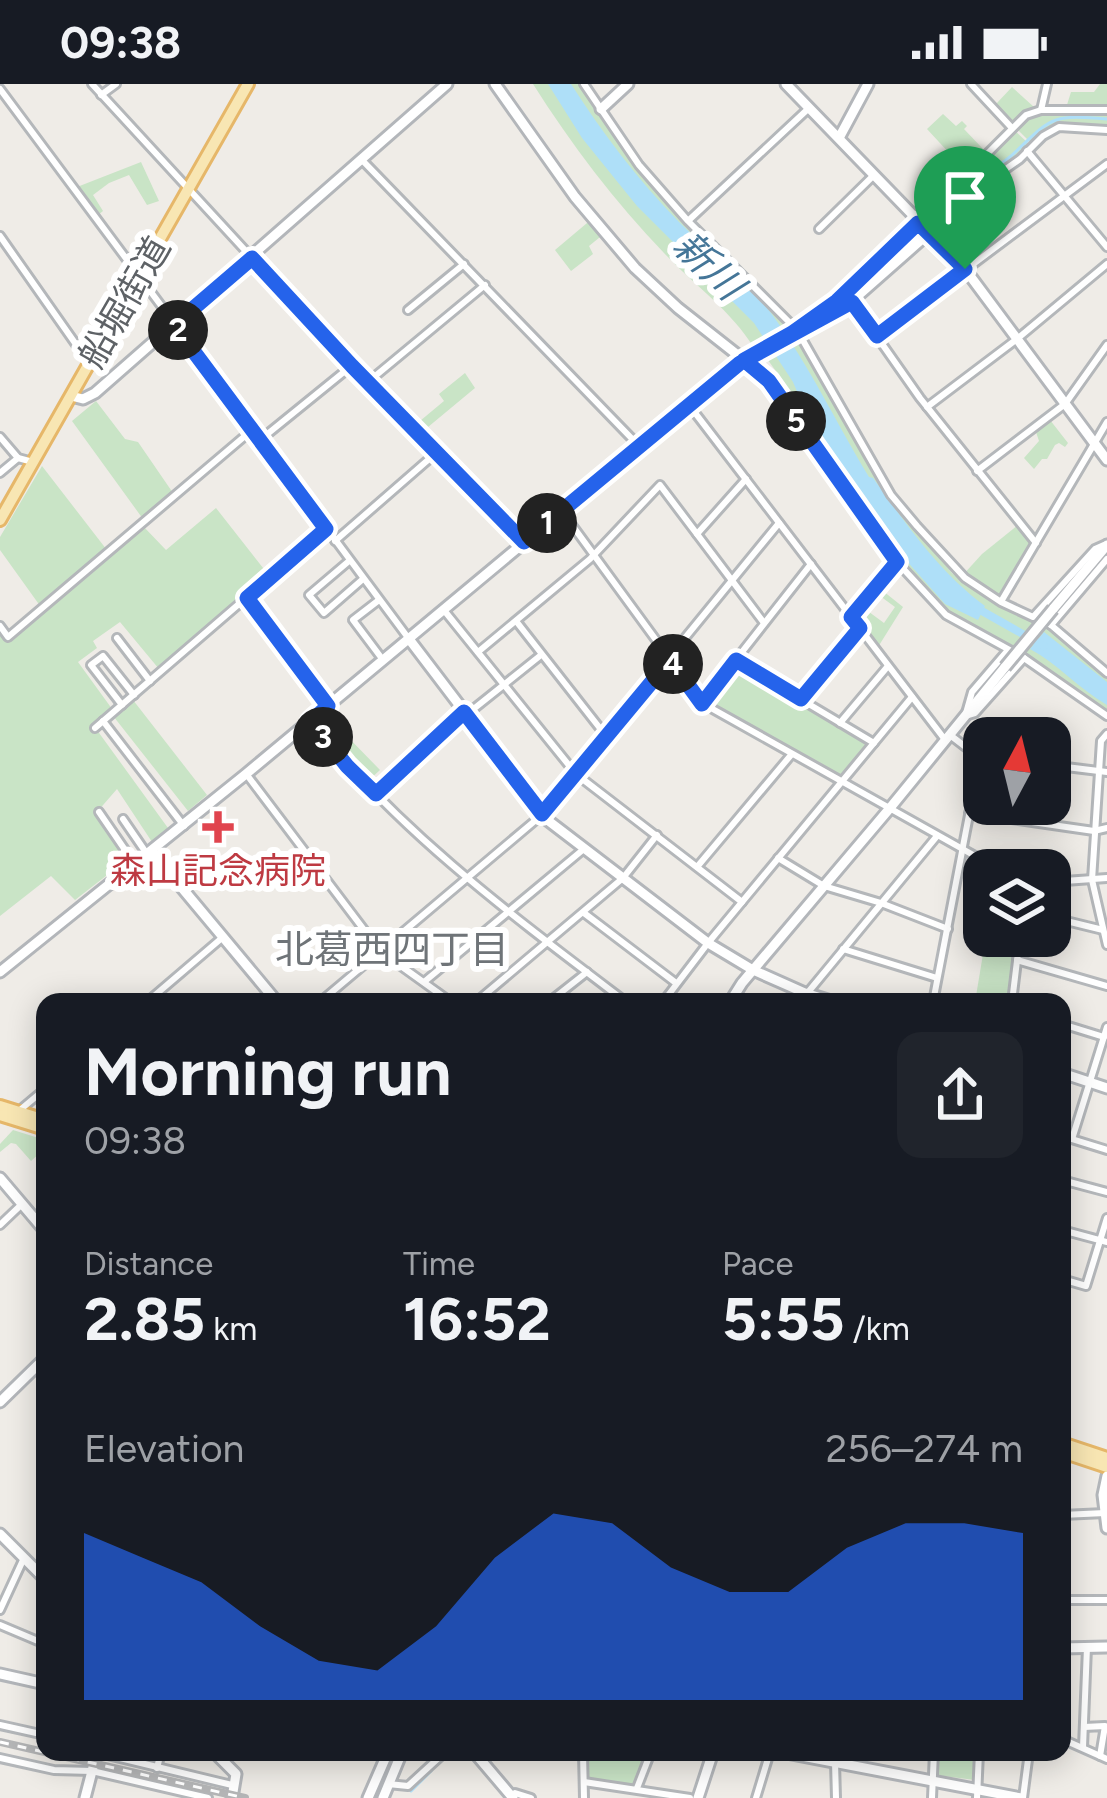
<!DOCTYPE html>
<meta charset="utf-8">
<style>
:root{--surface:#171b24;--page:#20242c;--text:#f1f3f6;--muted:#9ea1a6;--accent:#2563eb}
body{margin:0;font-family:Figtree,"Noto Sans JP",sans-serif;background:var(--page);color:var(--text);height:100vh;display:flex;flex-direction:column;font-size:45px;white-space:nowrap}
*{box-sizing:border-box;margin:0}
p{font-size:39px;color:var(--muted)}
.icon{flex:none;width:66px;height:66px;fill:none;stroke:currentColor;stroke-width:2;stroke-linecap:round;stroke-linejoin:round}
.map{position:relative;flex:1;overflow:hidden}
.panel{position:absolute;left:36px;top:909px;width:1035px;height:768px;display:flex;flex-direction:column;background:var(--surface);border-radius:24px;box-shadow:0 6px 30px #0003}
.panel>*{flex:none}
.needle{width:78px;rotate:7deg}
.controls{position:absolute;left:963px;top:633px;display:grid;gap:24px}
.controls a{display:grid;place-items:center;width:108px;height:108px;border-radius:24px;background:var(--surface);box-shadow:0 6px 30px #0003;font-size:60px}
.pin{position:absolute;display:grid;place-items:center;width:102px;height:102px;color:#fff;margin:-123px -51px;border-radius:50% 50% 50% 0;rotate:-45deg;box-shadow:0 0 12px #0007}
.pin .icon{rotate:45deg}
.km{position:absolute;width:60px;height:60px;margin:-30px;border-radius:50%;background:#222;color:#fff;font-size:33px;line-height:60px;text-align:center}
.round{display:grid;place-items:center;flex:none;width:126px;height:126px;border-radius:24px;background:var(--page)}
.summary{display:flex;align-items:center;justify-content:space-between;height:204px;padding:0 48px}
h1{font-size:66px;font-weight:700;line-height:90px}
.metrics{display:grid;grid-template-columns:repeat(3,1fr);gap:18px;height:204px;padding:12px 48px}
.metrics div{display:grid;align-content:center}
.metrics b{font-size:60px;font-weight:700}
.metrics small{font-size:33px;font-weight:400}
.metrics p{font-size:33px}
.chart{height:336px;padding:24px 48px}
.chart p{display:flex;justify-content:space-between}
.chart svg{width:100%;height:216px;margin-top:12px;fill:var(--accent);opacity:.7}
.status{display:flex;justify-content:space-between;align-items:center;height:84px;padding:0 60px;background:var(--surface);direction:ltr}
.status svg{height:33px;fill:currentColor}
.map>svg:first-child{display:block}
.green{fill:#c9e4c6}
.water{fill:#aedff8}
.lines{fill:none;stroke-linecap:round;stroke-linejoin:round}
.stream{stroke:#aedff8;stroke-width:3}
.canal{stroke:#aedff8;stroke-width:8}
.street-casing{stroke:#b4b7ba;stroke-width:12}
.secondary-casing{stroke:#b3b6ba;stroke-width:15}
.primary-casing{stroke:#e6b769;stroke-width:16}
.street{stroke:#fff;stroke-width:6}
.secondary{stroke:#fff;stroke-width:9}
.primary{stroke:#f8e6b3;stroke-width:10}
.rail-casing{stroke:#b4b5b6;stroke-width:8}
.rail{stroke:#fff;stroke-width:3;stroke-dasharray:9;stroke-linecap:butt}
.secondary-bridge-casing{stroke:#b3b6ba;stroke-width:15;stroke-linecap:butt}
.secondary-bridge{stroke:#fff;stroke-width:9}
.route-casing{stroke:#fff;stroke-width:24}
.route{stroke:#2563eb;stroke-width:15}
.health-dot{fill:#e0444e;stroke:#fff;stroke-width:4.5}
.labels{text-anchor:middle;stroke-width:12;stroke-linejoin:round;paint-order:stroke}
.street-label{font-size:36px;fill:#5e6266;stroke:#fff}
.health-label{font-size:36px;fill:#be3a42;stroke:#fff}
.water-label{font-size:39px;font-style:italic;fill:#457698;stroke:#fff}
.neighbourhood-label{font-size:39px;fill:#6f7478;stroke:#fff}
</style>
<div class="status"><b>09:38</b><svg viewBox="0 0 49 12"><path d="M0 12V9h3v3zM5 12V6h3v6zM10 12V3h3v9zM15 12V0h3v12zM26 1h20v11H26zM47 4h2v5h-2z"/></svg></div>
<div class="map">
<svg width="1107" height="1714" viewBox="0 0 1107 1714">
<rect width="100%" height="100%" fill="#efece7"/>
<!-- green -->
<g class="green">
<path d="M533 0H584L639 81 787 243 754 264C731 226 694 201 664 169 615 118 571 60 533 0Z"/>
<path d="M1100 0H1107V24H1066L1071 8H1094Z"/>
<path d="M1012 3 1034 23 1013 37 996 20Z"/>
<path d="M1107 28V42C1074 40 1057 35 1031 59L1015 43C1040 24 1076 27 1107 28Z"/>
<path d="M943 30 956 42 962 37 967 42 964 45 983 65 963 84 927 45Z"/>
<path d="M1013 45 1029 60C1000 90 963 109 934 139L927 132Z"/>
<path d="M141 78 159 117 147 121 129 91 109 99 93 111 103 127 98 131 77 103Z"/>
<path d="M593 134 605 149 589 162 593 170 571 187 555 166Z"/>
<path d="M798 254 889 412 952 489 971 504 1055 550 1107 593V629L947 529 899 476 794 321 783 297 765 272Z"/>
<path d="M465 289 475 304 422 348 414 342 444 317 439 310Z"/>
<path d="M96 317 125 355 138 358 173 409 143 435 72 337Z"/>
<path d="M1050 336 1068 359 1065 363 1059 359 1055 361 1047 375H1042L1034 385 1024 374 1039 357 1036 348Z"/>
<path d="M42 382 110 470 143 442 166 466 216 424 267 489 159 585 120 538 93 557 97 564 78 578 115 629 133 616 207 711 188 727 110 628 94 642 168 744 152 758 117 705 97 728 129 774 75 816 51 792 0 832V544L8 555 43 526 0 466V453Z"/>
<path d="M1018 441 1032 461 1000 515 962 492 982 470Z"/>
<path d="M883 507 903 523 878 563 856 533 865 525 884 539 895 523 880 512Z"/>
<path d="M735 582 867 659V661L843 690H837L708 617Z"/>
<path d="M341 646 380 686 368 697 349 678 350 675 332 654Z"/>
<path d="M986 852H1017L1008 918H975Z"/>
<path d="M13 1046 45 1056V1070L42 1067 31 1077 16 1060 11 1059 0 1068V1060Z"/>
<path d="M586 1668H648L637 1701 633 1703 588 1696Z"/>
<path d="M936 1668H976L975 1696 935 1691Z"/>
</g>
<!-- water -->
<g class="water">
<path d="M548 0H571C603 50 638 96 679 138 709 168 745 195 771 229 810 282 836 339 869 393L873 394C907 441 938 487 985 522L978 536 945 520 904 474 863 416V412L853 397 849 396 801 317 793 298 754 239 637 122 582 54Z"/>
<path d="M1044 548 1107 598V621C1079 605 1058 580 1030 565Z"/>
</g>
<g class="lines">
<!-- stream -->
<g class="stream">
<path d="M962 107C978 95 996 85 1011 72 1052 34 1049 30 1107 35"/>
<path d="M411 1707 431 1687"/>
</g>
<!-- canal -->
<path class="canal" d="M973 522 1044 562"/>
<defs>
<g id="street">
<path d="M92 0 347 277 524 458"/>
<path d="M584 0 639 81 688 137 797 246 891 411 917 442 965 494 1001 518 1033 533"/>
<path d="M971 0 1011 43"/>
<path d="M0 5 409 555"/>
<path d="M101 11 116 0"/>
<path d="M1041 26 1047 0"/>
<path d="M1027 67 1107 163"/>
<path d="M362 76 639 362"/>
<path d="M689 136 809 24"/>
<path d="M918 139 1026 31 1041 26H1107"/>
<path d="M819 145 874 91"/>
<path d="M929 149 965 114 1020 75 1043 52 1059 43 1107 46"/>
<path d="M0 152 89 279"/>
<path d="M852 217 920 314 1036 459"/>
<path d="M408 226 464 180"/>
<path d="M877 252 1107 80"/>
<path d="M744 276 768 297 897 478 946 531 1024 574 1107 632"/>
<path d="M368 298 485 201"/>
<path d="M689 321 946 657"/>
<path d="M927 323 1017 255 1107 180"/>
<path d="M0 353 18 374 33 378"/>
<path d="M260 356 350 283"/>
<path d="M977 387 1065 320 1107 261"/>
<path d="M0 389 18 374"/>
<path d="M561 426 702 619 1000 786"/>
<path d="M697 450 746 395"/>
<path d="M335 457 436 369"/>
<path d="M349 477 309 511 324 529 363 495"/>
<path d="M248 514 329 622"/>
<path d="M379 516 353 536 380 572"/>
<path d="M1002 516 1107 338"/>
<path d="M443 525 576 690 742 818"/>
<path d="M1034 532 1095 465 1104 461"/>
<path d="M851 533 897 478"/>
<path d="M516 537 606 652"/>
<path d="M1045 538 1051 541 1107 475"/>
<path d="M1051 541 1107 589"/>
<path d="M0 542 8 553 252 346"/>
<path d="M117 554 150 597"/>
<path d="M478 568 590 475 660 401 764 539"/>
<path d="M735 576 874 659"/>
<path d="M801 615 860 544"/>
<path d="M702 619 811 480"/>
<path d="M122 621 91 581 103 572 134 611"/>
<path d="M966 629 972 608 1008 566"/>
<path d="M466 631 541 571"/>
<path d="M968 631 975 629 1024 574"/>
<path d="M103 637 184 742"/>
<path d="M311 637C399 748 514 833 626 918"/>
<path d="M840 639 888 582"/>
<path d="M95 644 326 445"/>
<path d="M1107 650 1101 657 1092 796 1107 861"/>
<path d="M950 651 980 674"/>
<path d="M1050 681 1107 688"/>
<path d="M247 691 380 867 451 918"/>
<path d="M376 710 464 627"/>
<path d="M99 728 134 779"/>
<path d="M969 729 1094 747 1107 744"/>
<path d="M123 735 147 770"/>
<path d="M778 774 824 802 881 819 948 845"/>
<path d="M697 783 791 671"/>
<path d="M1050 798 1107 794"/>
<path d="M584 829 676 899"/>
<path d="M1050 833 1103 846"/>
<path d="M843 865 937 894"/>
<path d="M1017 876 1107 902"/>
<path d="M424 898 585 764"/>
<path d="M147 918 223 853"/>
<path d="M320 918 537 735 779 439"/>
<path d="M428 918 438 909"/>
<path d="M476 918 623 794 657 751"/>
<path d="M549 918 587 888"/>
<path d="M663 918 708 859 912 613"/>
<path d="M800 918 937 752"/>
<path d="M933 918 980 674"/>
<path d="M1012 918 1020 852"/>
<path d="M1062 940 1104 953"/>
<path d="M20 1026 45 1005"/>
<path d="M1062 1052 1107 1066"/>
<path d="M1072 1055 1107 943"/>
<path d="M1062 1096 1107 1108"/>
<path d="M0 1141 22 1120"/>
<path d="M1062 1146 1107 1158"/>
<path d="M1062 1195 1086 1202 1107 1134"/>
<path d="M1062 1431 1105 1429"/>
<path d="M1062 1516H1107"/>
<path d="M0 1526 24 1474"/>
<path d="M0 1541 45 1560"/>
<path d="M0 1641 45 1651"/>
<path d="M1084 1643 1105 1642 1100 1672"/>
<path d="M1062 1655 1107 1675"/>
<path d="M1083 1663 1087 1563"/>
<path d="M95 1668 232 1701"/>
<path d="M583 1668 584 1714"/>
<path d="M0 1674 54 1686 92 1687 208 1714"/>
<path d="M835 1678 836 1714"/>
<path d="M157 1684 161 1668"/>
<path d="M584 1698 690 1714"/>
<path d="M388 1700 408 1702 445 1668"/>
<path d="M637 1704 651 1668"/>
<path d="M512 1712 515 1709 531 1714"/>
<path d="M756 1714 770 1668"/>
<path d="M932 1714 934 1668"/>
<path d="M977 1714 979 1668"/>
<path d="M1023 1714 1029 1668"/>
</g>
<g id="secondary">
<path d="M495 0 575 113 635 184 678 224 744 276"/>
<path d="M786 0 965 185 1107 376"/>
<path d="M601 25 628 0"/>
<path d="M839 54 868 0"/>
<path d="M818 237 852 217 929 149"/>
<path d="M71 312 83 315 95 309 447 0"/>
<path d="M1053 525 1107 461"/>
<path d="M409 555 546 735 708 859 753 886 805 909 834 918"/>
<path d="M152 768 277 918"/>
<path d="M0 888 246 690 740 279 792 249 837 217 918 139"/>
<path d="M730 918 742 899 890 724 1005 583"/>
<path d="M1062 989 1107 1004"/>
<path d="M0 1094 45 1147"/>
<path d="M0 1318 45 1274"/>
<path d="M1107 1392 1103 1411 1107 1444"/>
<path d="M0 1450 45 1495"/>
<path d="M1062 1564 1107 1563"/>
<path d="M0 1590 45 1600"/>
<path d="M214 1668 236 1690 232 1714"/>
<path d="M474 1668 513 1714"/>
<path d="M781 1668 1021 1714"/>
<path d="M85 1714 97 1668"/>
<path d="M368 1714 388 1668"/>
<path d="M383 1714 402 1668"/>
<path d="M698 1714 713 1668"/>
</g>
<g id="primary">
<path d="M0 436 248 0"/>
<path d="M0 1022 45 1036"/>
<path d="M0 1031 45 1045"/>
<path d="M1062 1359 1107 1374"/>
<path d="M1062 1368 1107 1383"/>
</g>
</defs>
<!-- street casing -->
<use href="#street" class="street-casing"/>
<!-- secondary casing -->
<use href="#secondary" class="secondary-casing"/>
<!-- primary casing -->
<use href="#primary" class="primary-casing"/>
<!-- street -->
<use href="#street" class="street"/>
<!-- secondary -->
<use href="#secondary" class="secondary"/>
<!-- primary -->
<use href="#primary" class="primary"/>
<defs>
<path id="rail" d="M0 1658 245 1714"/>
</defs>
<!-- rail casing -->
<use href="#rail" class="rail-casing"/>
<!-- rail -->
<use href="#rail" class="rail"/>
<defs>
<path id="secondary-bridge" d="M1005 583 1053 525"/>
</defs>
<!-- secondary-bridge casing -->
<use href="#secondary-bridge" class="secondary-bridge-casing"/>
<!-- secondary-bridge -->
<use href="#secondary-bridge" class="secondary-bridge"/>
</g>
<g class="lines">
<defs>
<path id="route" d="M965 185 877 252 852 218 740 279 524 458 352 282 252 174 174 241 326 445 247 514 328 622 311 637 347 682 376 710 464 628 542 730 670 576 702 620 736 576 801 615 860 544 851 533 897 478 769 297 744 276 792 249 837 217 918 139 965 185"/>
</defs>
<!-- route casing -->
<use href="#route" class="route-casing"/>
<!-- route -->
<use href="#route" class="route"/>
</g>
<!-- markers -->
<path class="health-dot" d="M212 725h12v12h12v12h-12v12h-12v-12h-12v-12h12z"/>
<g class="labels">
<!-- street labels -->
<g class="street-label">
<text transform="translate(124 218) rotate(-60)" y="13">船堀街道</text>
</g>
<!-- health labels -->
<g class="health-label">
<text x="218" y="799">森山記念病院</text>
</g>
<!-- water labels -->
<g class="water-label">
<text transform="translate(709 181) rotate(44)" y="14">新川</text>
</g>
<!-- neighbourhood labels -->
<g class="neighbourhood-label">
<text x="392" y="879">北葛西四丁目</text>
</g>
</g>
</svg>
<div class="controls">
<a><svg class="needle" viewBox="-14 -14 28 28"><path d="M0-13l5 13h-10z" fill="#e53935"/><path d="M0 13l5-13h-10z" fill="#9ea1a6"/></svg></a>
<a><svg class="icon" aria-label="layers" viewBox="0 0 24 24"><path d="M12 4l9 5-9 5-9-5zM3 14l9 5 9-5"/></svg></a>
</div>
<div class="pin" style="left:965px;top:185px;background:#1e9e55"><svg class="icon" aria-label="arrive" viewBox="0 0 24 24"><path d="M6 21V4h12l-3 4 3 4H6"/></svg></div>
<b class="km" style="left:547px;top:439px">1</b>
<b class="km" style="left:178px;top:246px">2</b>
<b class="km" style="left:323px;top:653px">3</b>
<b class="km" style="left:673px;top:580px">4</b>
<b class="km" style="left:796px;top:337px">5</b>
<section class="panel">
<div class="summary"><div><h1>Morning run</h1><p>09:38</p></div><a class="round"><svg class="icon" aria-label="share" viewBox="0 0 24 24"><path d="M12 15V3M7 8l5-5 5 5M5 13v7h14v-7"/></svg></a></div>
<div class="metrics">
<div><p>Distance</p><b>2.85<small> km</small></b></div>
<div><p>Time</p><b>16:52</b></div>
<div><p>Pace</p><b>5:55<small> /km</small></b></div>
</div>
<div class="chart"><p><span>Elevation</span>256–274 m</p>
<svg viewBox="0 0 160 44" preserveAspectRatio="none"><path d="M0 44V10L10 15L20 20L30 29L40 36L50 38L60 29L70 15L80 6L90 8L100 17L110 22L120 22L130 13L140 8L150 8L160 10V44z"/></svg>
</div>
</section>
</div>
